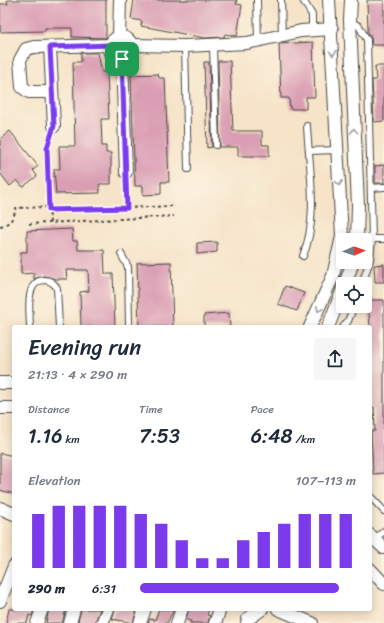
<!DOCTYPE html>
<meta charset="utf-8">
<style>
:root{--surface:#fff;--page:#f6f6f7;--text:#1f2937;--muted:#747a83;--accent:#7c3aed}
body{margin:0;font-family:Sriracha,sans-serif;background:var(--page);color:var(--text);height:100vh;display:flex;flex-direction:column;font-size:15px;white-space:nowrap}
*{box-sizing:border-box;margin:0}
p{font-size:13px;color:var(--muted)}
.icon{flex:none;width:22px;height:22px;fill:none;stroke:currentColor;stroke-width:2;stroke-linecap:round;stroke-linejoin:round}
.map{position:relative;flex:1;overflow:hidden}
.panel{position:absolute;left:12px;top:325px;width:360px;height:286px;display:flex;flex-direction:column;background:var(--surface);border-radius:4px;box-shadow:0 2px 10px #0003}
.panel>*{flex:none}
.needle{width:26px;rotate:88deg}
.fabs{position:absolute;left:336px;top:233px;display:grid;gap:8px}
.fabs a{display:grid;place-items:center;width:36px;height:36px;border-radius:4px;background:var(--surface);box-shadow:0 2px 10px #0003;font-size:20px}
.pin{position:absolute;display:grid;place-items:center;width:34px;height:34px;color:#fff;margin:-17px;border-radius:8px;box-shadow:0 2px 6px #0006}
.round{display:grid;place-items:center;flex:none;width:42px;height:42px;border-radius:4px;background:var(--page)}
.overview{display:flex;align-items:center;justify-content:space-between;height:68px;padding:0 16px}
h1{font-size:22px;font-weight:600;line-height:30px}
.figures{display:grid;grid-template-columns:repeat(3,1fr);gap:6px;height:68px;padding:4px 16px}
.figures div{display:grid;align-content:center}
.figures b{font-size:20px;font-weight:600}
.figures small{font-size:11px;font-weight:400}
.figures p{font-size:11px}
.chart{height:112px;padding:8px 16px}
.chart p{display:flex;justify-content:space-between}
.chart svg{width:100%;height:72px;margin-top:4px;stroke:var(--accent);stroke-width:6}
ul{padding:0 16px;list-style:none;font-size:13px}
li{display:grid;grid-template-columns:64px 48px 1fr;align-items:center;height:30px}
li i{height:10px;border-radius:5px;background:var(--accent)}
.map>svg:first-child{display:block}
.building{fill:#da9eb4}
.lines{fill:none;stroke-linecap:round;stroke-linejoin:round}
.lane-casing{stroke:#494743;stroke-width:8}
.street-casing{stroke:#494743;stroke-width:14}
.path{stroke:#494743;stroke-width:2;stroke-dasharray:3 3;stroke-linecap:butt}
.lane{stroke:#fff;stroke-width:6}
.street{stroke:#fff;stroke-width:12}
.oneway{stroke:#a0a0a0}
.route-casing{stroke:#fff;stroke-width:8}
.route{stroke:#7c3aed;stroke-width:5}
</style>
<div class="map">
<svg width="384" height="623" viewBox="0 0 384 623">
<rect width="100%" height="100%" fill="#fcf5e5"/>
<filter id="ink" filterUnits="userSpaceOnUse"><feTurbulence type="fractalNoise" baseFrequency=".025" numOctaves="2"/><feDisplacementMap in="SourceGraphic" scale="8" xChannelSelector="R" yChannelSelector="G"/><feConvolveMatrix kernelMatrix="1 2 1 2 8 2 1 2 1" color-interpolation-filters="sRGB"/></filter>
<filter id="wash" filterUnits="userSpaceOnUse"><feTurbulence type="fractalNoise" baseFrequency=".012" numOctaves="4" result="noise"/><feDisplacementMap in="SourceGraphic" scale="16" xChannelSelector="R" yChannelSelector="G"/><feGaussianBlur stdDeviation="0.9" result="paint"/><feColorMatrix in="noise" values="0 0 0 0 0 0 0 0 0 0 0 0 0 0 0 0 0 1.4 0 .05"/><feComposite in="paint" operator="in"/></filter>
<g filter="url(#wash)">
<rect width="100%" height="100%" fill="#f6e3c8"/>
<g id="blocks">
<!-- building -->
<g class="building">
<path d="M7 0H106V38L72 37V28H45V31L0 32V4H8Z"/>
<path d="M134 0H237L236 4 242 5 237 36 225 34 224 37 205 38 141 26 142 21 131 19Z"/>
<path d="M367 0H384V45H372L371 38 368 32Z"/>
<path d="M313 42 315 97H306V109H290L289 98H281L279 44Z"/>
<path d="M81 53H98L102 72H107L109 119H101L102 146H106V153H111V184H99L100 193 56 194 54 169H60L59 146H75L73 62H81Z"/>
<path d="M218 61H230L233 131H262V145H269V156H238V147H220Z"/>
<path d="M204 62H209L212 147 207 148Z"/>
<path d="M375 66H384V121L374 122 372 80H376Z"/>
<path d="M158 74 159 78H165L169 182H161V194L143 195V186H135L131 75Z"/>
<path d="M10 131 38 166 33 170 37 176 23 187 17 180 10 186 0 173V139Z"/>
<path d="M384 165V183H375V166Z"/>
<path d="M72 229 73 241H77L78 250H104L105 274H113L115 327H81L80 292 89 291 88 270H66L67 279H55L44 276 34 279V273L21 274V252H27V231Z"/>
<path d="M217 242V252L197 254V243Z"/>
<path d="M171 262 173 327H139L137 263Z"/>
<path d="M384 264V282H375L374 265Z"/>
<path d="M285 286 304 293 297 311 278 304Z"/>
<path d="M368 300H384V473L373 474 371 431H375L374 407H370V327Z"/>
<path d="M229 313 230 327H204V315Z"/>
<path d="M0 453 14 456V494L0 490Z"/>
<path d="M9 609H34L32 616 29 615 27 623H6Z"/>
<path d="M49 609H66L62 623H46Z"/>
<path d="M81 609H100L95 623H81L78 621Z"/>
<path d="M115 609H137L133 623 112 619Z"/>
<path d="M159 609H174L167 623H148L150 619 155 620Z"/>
<path d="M189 609H209L207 615 210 616 208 623H190L191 621 186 619Z"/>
</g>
</g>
</g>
<g filter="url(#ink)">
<use href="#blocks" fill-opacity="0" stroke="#494743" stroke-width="1"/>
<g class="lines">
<defs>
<g id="lane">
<path d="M257 0 258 41"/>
<path d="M281 0 282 36"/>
<path d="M303 0 312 15V30"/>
<path d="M350 21 359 26 367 40 372 239 370 260 362 284"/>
<path d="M213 45 216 145"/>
<path d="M185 46 188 169"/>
<path d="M309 151 337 150"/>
<path d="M371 188 384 187"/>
<path d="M372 239H384"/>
<path d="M121 254 128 267 129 327"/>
<path d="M303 256C319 218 309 167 307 126"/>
<path d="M30 327C30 314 24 281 44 280 50 280 54 283 57 288L59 327"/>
<path d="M343 327 348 321 354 306"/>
<path d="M370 496 384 511"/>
<path d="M374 540 384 531"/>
</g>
<g id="street">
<path d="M351 0 350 20 358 206 357 240"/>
<path d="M119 37 120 0"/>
<circle cx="121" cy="48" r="11"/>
<path d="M132 45 185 46 247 43 301 31 332 29"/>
<path d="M50 47 54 126"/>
<path d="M122 59 126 172"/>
<path d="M52 92H29L22 87 20 60 26 49 34 47 111 45"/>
<path d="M345 284 353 262"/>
<path d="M310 327 333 276 342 236 329 0"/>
<path d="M328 327 343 289"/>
<path d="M0 383H14"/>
<path d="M0 408H14"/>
<path d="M0 508 14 514"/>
<path d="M370 535 384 548"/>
<path d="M370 569 384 584"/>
<path d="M0 601 14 566"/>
<path d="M278 609 312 623"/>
<path d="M37 623 42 609"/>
<path d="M70 623 74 609"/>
<path d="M102 623 108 609"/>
<path d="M140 623 145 609"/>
<path d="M177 623 182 609"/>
<path d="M215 623 219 612"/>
<path d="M247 623 248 619 262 609"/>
</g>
</defs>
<!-- lane casing -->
<use href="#lane" class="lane-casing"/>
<!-- street casing -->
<use href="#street" class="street-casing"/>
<!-- path -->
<g class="path">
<path d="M49 136 47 154 50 223"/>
<path d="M126 183 127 208"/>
<path d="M49 211 175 206"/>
<path d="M29 224 174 216"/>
<path d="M0 226C10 224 14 218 16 208L48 207"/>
</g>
<!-- lane -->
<use href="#lane" class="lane"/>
<!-- street -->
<use href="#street" class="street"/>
</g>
<!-- one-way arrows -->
<defs><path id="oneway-chevron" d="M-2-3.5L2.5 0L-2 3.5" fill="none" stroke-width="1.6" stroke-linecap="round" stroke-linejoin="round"/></defs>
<g class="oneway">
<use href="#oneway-chevron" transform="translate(333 53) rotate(87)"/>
<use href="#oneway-chevron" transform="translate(354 131) rotate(-93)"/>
<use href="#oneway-chevron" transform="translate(339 183) rotate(86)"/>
<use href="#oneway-chevron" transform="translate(319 309) rotate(116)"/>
</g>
</g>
<g class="lines" filter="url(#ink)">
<defs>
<path id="route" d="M111 45 112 53 118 58 122 59 127 208 49 210 47 148 54 126 50 47Z"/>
</defs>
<!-- route casing -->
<use href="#route" class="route-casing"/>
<!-- route -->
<use href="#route" class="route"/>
</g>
</svg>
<div class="fabs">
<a><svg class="needle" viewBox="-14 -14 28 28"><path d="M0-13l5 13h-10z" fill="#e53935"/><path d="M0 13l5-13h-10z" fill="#747a83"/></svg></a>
<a><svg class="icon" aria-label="locate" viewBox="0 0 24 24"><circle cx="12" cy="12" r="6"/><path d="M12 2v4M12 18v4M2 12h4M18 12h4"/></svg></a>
</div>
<div class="pin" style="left:122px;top:59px;background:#1e9e55"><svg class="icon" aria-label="arrive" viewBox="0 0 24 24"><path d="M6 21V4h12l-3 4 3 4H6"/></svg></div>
<section class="panel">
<div class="overview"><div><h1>Evening run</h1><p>21:13 · 4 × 290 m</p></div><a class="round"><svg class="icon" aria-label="share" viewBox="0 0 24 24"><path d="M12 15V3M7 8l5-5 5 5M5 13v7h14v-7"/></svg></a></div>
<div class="figures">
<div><p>Distance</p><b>1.16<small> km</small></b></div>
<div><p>Time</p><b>7:53</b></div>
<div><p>Pace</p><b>6:48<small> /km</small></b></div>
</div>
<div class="chart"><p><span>Elevation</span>107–113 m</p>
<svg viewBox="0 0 160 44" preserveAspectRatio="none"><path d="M5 44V11M15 44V6M25 44V6M35 44V6M45 44V6M55 44V11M65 44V17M75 44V27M85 44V38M95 44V38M105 44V27M115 44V22M125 44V17M135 44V11M145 44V11M155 44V11"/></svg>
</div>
<ul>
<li><b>290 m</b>6:31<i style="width:92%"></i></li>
</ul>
</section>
</div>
